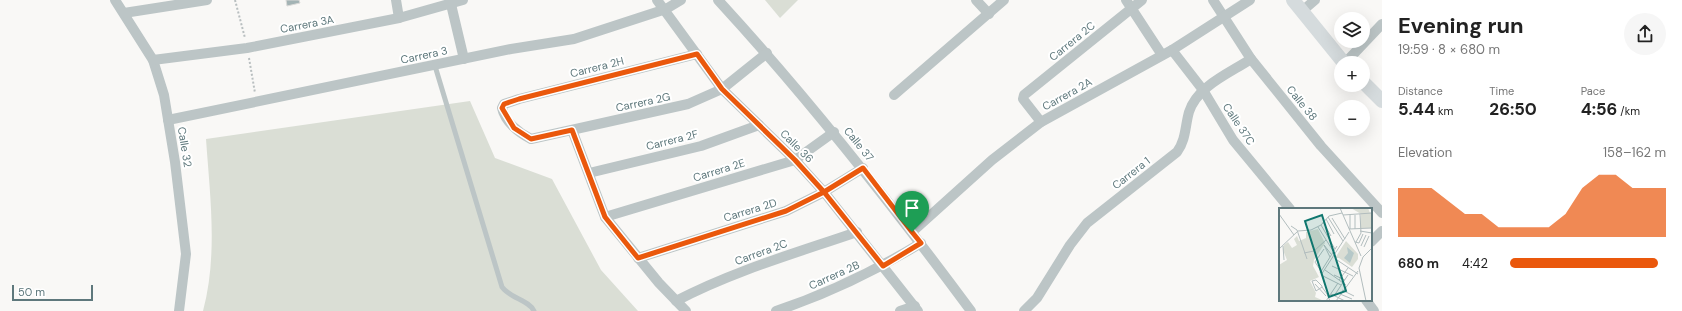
<!DOCTYPE html>
<meta charset="utf-8">
<style>
:root{--surface:#fff;--page:#f6f6f6;--text:#222;--muted:#767676;--accent:#ea580c}
body{margin:0;font-family:"DM Sans",sans-serif;background:var(--page);color:var(--text);height:100vh;display:flex;flex-direction:column;font-size:15px;white-space:nowrap}
*{box-sizing:border-box;margin:0}
p{font-size:13px;color:var(--muted)}
.icon{flex:none;width:22px;height:22px;fill:none;stroke:currentColor;stroke-width:2;stroke-linecap:round;stroke-linejoin:round}
.map{position:relative;flex:1;overflow:hidden}
.side{display:flex;flex-direction:column;background:var(--surface);width:300px}
.side>*{flex:none}
.buttons{position:absolute;left:1334px;top:12px;display:grid;gap:8px}
.buttons a{display:grid;place-items:center;width:36px;height:36px;border-radius:50%;background:var(--surface);box-shadow:0 4px 16px #0002;font-size:20px}
.scale{position:absolute;left:12px;bottom:10px;width:81px;box-sizing:border-box;padding-left:4px;border:2px solid #5e787c;border-top:0;font-size:11px;line-height:14px;white-space:nowrap;color:#5e787c;-webkit-text-stroke:3px #fff;paint-order:stroke}
.pin{position:absolute;display:grid;place-items:center;width:34px;height:34px;color:#fff;margin:-41px -17px;border-radius:50% 50% 50% 0;rotate:-45deg;box-shadow:0 0 4px #0007}
.pin .icon{rotate:45deg}
.round{display:grid;place-items:center;flex:none;width:42px;height:42px;border-radius:21px;background:var(--page)}
.summary{display:flex;align-items:center;justify-content:space-between;height:68px;padding:0 16px}
h1{font-size:22px;font-weight:700;line-height:30px}
.stats{display:grid;grid-template-columns:repeat(3,1fr);gap:6px;height:68px;padding:4px 16px}
.stats div{display:grid;align-content:center}
.stats b{font-size:17px;font-weight:700}
.stats small{font-size:11px;font-weight:400}
.stats p{font-size:11px}
.chart{height:112px;padding:8px 16px}
.chart p{display:flex;justify-content:space-between}
.chart svg{width:100%;height:72px;margin-top:4px;fill:var(--accent);opacity:.7}
ul{padding:0 16px;list-style:none;font-size:13px}
li{display:grid;grid-template-columns:64px 48px 1fr;align-items:center;height:30px}
li i{height:10px;border-radius:5px;background:var(--accent)}
main{display:flex;flex:1;min-height:0}
.map>svg:first-child{display:block}
.green{fill:#daded5}
.building{fill:#a3b3b4;stroke:#dadad8}
.lines{fill:none;stroke-linecap:round;stroke-linejoin:round}
.path{stroke:#b9bfc0;stroke-width:2;stroke-dasharray:2 2;stroke-linecap:butt}
.lane{stroke:#bcc5c6;stroke-width:5}
.street{stroke:#bcc5c6;stroke-width:10}
.secondary{stroke:#d5dbdd;stroke-width:14}
.route-casing{stroke:#fff;stroke-width:8}
.route{stroke:#ea580c;stroke-width:5}
.labels{text-anchor:middle;stroke-width:4;stroke-linejoin:round;paint-order:stroke}
.street-label{font-size:11px;fill:#5e787c;stroke:#fff}
.inset-road{fill:none;stroke:#b2bdbe;stroke-width:1}
.view{fill:#0f766e;fill-opacity:0.15;stroke:#0f766e;stroke-width:2}
.inset-edge{fill:none;stroke:#5e787c;stroke-width:2}
</style>
<main>
<div class="map">
<svg width="1382" height="311" viewBox="0 0 1382 311">
<rect width="100%" height="100%" fill="#f9f8f6"/>
<!-- green -->
<g class="green">
<path d="M765 0H798L780 18Z"/>
<path d="M470 101 495 158 552 179 601 270 638 311H203C218 255 210 196 206 139Z"/>
</g>
<!-- building -->
<path class="building" d="M286 0H299L300 3 287 6Z"/>
<g class="lines">
<!-- path -->
<g class="path">
<path d="M235 0 245 38"/>
<path d="M249 58 255 93"/>
</g>
<!-- lane -->
<path class="lane" d="M435 66 502 287C511 299 529 300 534 311"/>
<!-- street -->
<g class="street">
<path d="M115 0 153 60 164 95 175 162 186 254 179 311"/>
<path d="M396 0 399 18"/>
<path d="M450 0 464 59"/>
<path d="M657 0 722 89 795 160 824 192 918 311"/>
<path d="M718 0C809 99 891 203 971 311"/>
<path d="M976 0 989 14"/>
<path d="M1126 0 1162 55"/>
<path d="M1213 0 1251 59 1321 146 1382 213"/>
<path d="M1301 12 1315 0"/>
<path d="M124 13 207 0"/>
<path d="M1172 50 1203 90 1233 140 1290 209"/>
<path d="M697 54 519 99 504 104 502 108C505 122 519 133 531 139L688 104 722 89 767 53"/>
<path d="M153 60 247 48 399 18 463 0"/>
<path d="M1345 63 1382 24"/>
<path d="M894 95 1004 0"/>
<path d="M168 120 511 49 574 39 666 9 681 0"/>
<path d="M1041 122 1023 99 1024 95 1142 0"/>
<path d="M572 130 605 217 659 283 686 311"/>
<path d="M589 173 701 146 759 125"/>
<path d="M605 217 795 160 834 132"/>
<path d="M912 232 992 160 1041 122 1172 50 1250 0"/>
<path d="M1371 242 1382 231"/>
<path d="M638 258 786 211 824 192 863 168"/>
<path d="M1366 300 1374 311"/>
<path d="M676 301C733 271 796 253 857 232"/>
<path d="M776 311C827 294 875 271 921 243"/>
<path d="M900 311 915 306"/>
<path d="M1024 311 1037 298 1070 245 1087 223 1177 152C1186 140 1185 126 1189 112 1197 86 1230 73 1251 59"/>
</g>
<!-- secondary -->
<g class="secondary">
<path d="M1293 0 1344 63"/>
<path d="M1363 82 1382 101"/>
</g>
</g>
<g class="lines">
<defs>
<path id="route" d="M912 232 863 168 824 192 795 160 722 89 697 54 519 99 504 104 502 108 514 128 531 139 572 130 605 217 638 258 786 211 824 192 883 266 921 243 912 232"/>
</defs>
<!-- route casing -->
<use href="#route" class="route-casing"/>
<!-- route -->
<use href="#route" class="route"/>
</g>
<g class="labels">
<!-- street labels -->
<g class="street-label">
<text transform="translate(307 24) rotate(-11)" y="4">Carrera 3A</text>
<text transform="translate(1072 41) rotate(-39)" y="4">Carrera 2C</text>
<text transform="translate(424 55) rotate(-12)" y="4">Carrera 3</text>
<text transform="translate(597 67) rotate(-14)" y="4">Carrera 2H</text>
<text transform="translate(1067 94) rotate(-29)" y="4">Carrera 2A</text>
<text transform="translate(643 102) rotate(-12)" y="4">Carrera 2G</text>
<text transform="translate(1302 103) rotate(51)" y="4">Calle 38</text>
<text transform="translate(1239 124) rotate(56)" y="4">Calle 37C</text>
<text transform="translate(672 140) rotate(-14)" y="4">Carrera 2F</text>
<text transform="translate(859 144) rotate(51)" y="4">Calle 37</text>
<text transform="translate(797 146) rotate(45)" y="4">Calle 36</text>
<text transform="translate(185 147) rotate(81)" y="4">Calle 32</text>
<text transform="translate(719 170) rotate(-17)" y="4">Carrera 2E</text>
<text transform="translate(1131 173) rotate(-38)" y="4">Carrera 1</text>
<text transform="translate(750 210) rotate(-17)" y="4">Carrera 2D</text>
<text transform="translate(761 252) rotate(-20)" y="4">Carrera 2C</text>
<text transform="translate(834 275) rotate(-24)" y="4">Carrera 2B</text>
</g>
</g>
<!-- overview -->
<g transform="translate(1279 208)">
<rect width="93" height="93" fill="#f9f8f6"/>
<path d="M72 0H89L91 5 93 3V20H81L82 6ZM39 21 46 35 35 52 34 58 40 69 31 73 37 85 36 89 45 93H0V57L8 52 4 42 5 37 9 34 13 40 18 37 15 31 18 28 20 33 27 30V24ZM67 33 79 46V51L73 59 60 50H56Z" fill="#daded5"/>
<path d="M68 39 75 45 71 55 65 50 69 45Z" fill="#b5c8c8"/>
<path class="inset-road" d="M61 0 82 48M0 6 15 27M64 7 93 5M71 7V21M76 7V21M49 9 64 33M53 10 66 31M47 11 55 26M44 14 52 28M42 17 56 41M12 18 18 22 28 51M39 19 56 46M70 21 93 20M81 23 93 25M76 34 80 35 84 26M77 34 82 25 81 6M4 38 5 52M82 38 87 27M85 39 90 28M0 41 19 23 32 22 42 17 50 8 63 5M25 45 35 43 47 32M51 49 45 37 52 46M58 52 79 66M53 58 74 68M46 62 67 77M42 63 36 54 45 41M41 65 58 38M55 67 66 72M60 72 69 60M36 76 47 88M62 77 42 67 70 24M43 79 37 83 33 73 37 72 43 78V79L48 86 51 93M63 82 75 88M52 86 66 93M61 86 73 91M55 88 69 67M47 93 59 75M57 93 79 63M87 93 80 60 84 49 93 40"/>
<path class="view" d="M43 7 67 83 50 89 26 13Z"/>
<rect width="93" height="93" class="inset-edge"/>
</g>
</svg>
<div class="buttons">
<a><svg class="icon" aria-label="layers" viewBox="0 0 24 24"><path d="M12 4l9 5-9 5-9-5zM3 14l9 5 9-5"/></svg></a>
<a>+</a>
<a>−</a>
</div>
<div class="scale">50 m</div>
<div class="pin" style="left:912px;top:232px;background:#1e9e55"><svg class="icon" aria-label="arrive" viewBox="0 0 24 24"><path d="M6 21V4h12l-3 4 3 4H6"/></svg></div>
</div>
<section class="side">
<div class="summary"><div><h1>Evening run</h1><p>19:59 · 8 × 680 m</p></div><a class="round"><svg class="icon" aria-label="share" viewBox="0 0 24 24"><path d="M12 15V3M7 8l5-5 5 5M5 13v7h14v-7"/></svg></a></div>
<div class="stats">
<div><p>Distance</p><b>5.44<small> km</small></b></div>
<div><p>Time</p><b>26:50</b></div>
<div><p>Pace</p><b>4:56<small> /km</small></b></div>
</div>
<div class="chart"><p><span>Elevation</span>158–162 m</p>
<svg viewBox="0 0 160 44" preserveAspectRatio="none"><path d="M0 44V14L10 14L20 14L30 22L40 30L50 30L60 38L70 38L80 38L90 38L100 30L110 14L120 6L130 6L140 14L150 14L160 14V44z"/></svg>
</div>
<ul>
<li><b>680 m</b>4:42<i style="width:95%"></i></li>
</ul>
</section>
</main>
